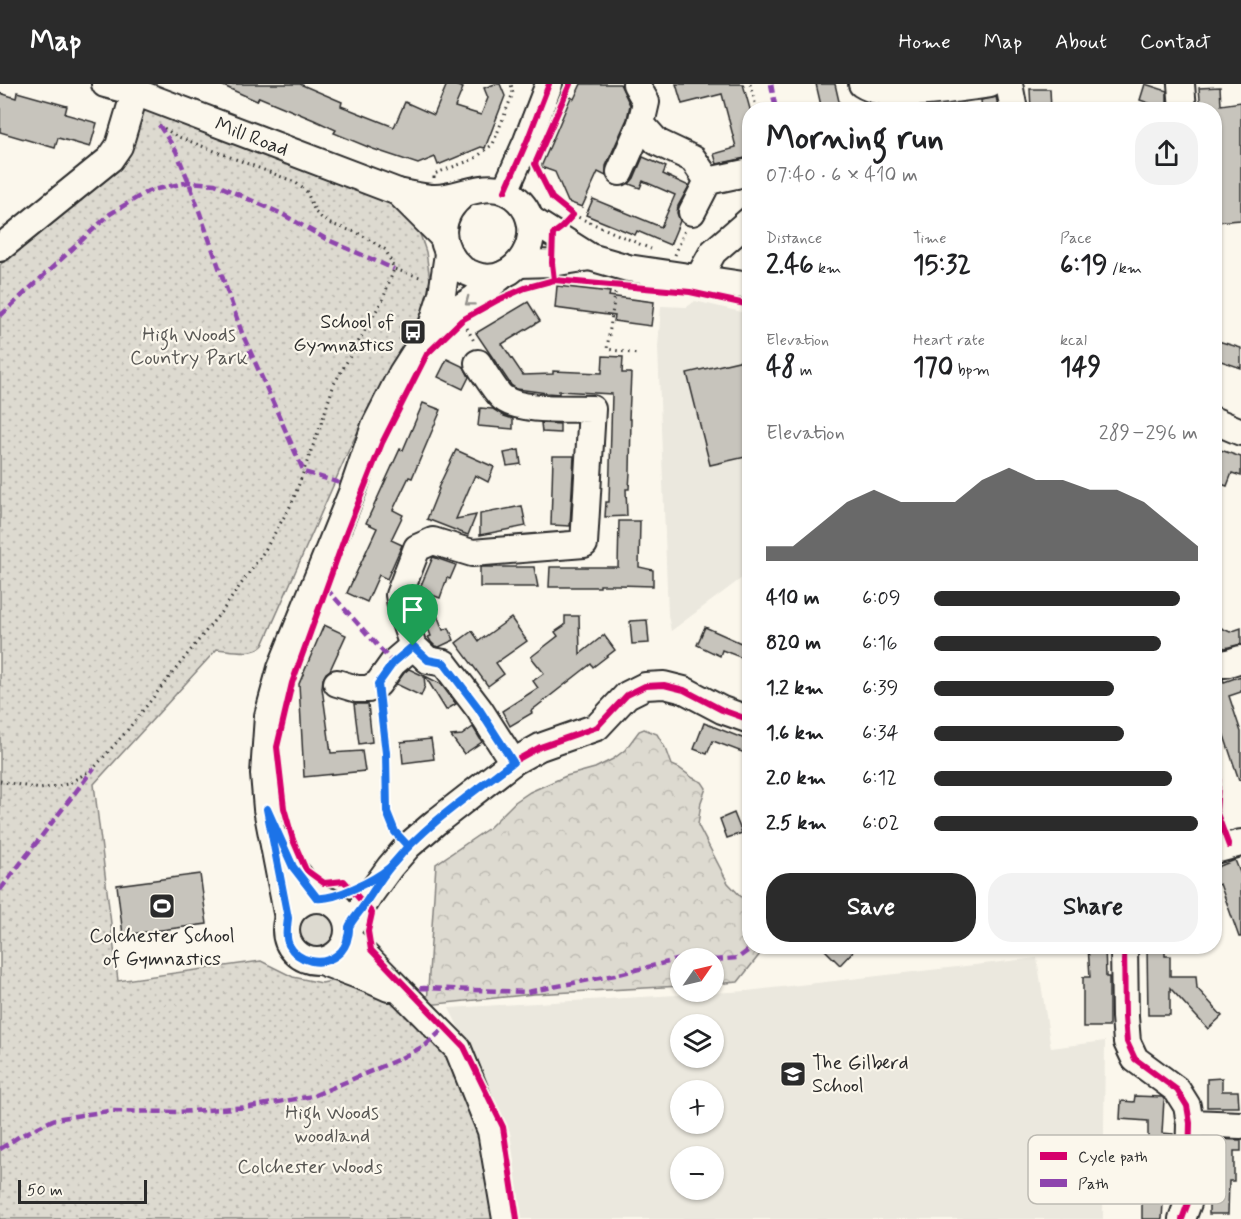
<!DOCTYPE html>
<meta charset="utf-8">
<style>
:root{--surface:#fff;--page:#f2f2f2;--text:#202124;--muted:#757577;--accent:#2b2b2b}
body{margin:0;font-family:Mynerve,sans-serif;background:var(--page);color:var(--text);height:100vh;display:flex;flex-direction:column;font-size:22px;white-space:nowrap}
*{box-sizing:border-box;margin:0}
p{font-size:20px;color:var(--muted)}
.icon{flex:none;width:33px;height:33px;fill:none;stroke:currentColor;stroke-width:2;stroke-linecap:round;stroke-linejoin:round}
.map{position:relative;flex:1;overflow:hidden}
.side{position:absolute;left:742px;top:18px;width:480px;height:852px;display:flex;flex-direction:column;background:var(--surface);border-radius:24px;box-shadow:0 2px 4px #0004}
.side>*{flex:none}
.needle{width:39px;rotate:56deg}
.tools{position:absolute;left:670px;top:864px;display:grid;gap:12px}
.tools a{display:grid;place-items:center;width:54px;height:54px;border-radius:50%;background:var(--surface);box-shadow:0 2px 4px #0004;font-size:30px}
.scale{position:absolute;left:18px;bottom:15px;width:129px;box-sizing:border-box;padding-left:6px;border:3px solid #2b2b2b;border-top:0;font-size:16px;line-height:21px;white-space:nowrap;color:#2b2b2b;-webkit-text-stroke:4px #fbf7ec;paint-order:stroke}
.pin{position:absolute;display:grid;place-items:center;width:51px;height:51px;color:#fff;margin:-62px -26px;border-radius:50% 50% 50% 0;rotate:-45deg;box-shadow:0 0 6px #0007}
.pin .icon{rotate:45deg}
.round{display:grid;place-items:center;flex:none;width:63px;height:63px;border-radius:24px;background:var(--page)}
.headline{display:flex;align-items:center;justify-content:space-between;height:102px;padding:0 24px}
h1{font-size:33px;font-weight:800;line-height:45px}
.figures{display:grid;grid-template-columns:repeat(3,1fr);gap:9px;height:102px;padding:6px 24px}
.figures div{display:grid;align-content:center}
.figures b{font-size:26px;font-weight:800}
.figures small{font-size:16px;font-weight:400}
.figures p{font-size:16px}
.chart{height:168px;padding:12px 24px}
.chart p{display:flex;justify-content:space-between}
.chart svg{width:100%;height:108px;margin-top:6px;fill:var(--accent);opacity:.7}
.cta{display:flex;gap:12px;margin-top:auto;padding:12px 24px}
.cta a{flex:1;height:69px;border-radius:24px;background:var(--accent);color:#fff;font-size:24px;font-weight:800;line-height:69px;text-align:center}
.cta a+a{background:var(--page);color:var(--text)}
ul{padding:0 24px;list-style:none;font-size:20px}
li{display:grid;grid-template-columns:96px 72px 1fr;align-items:center;height:45px}
li i{height:15px;border-radius:8px;background:var(--accent)}
header{display:flex;align-items:center;gap:36px;box-sizing:border-box;height:84px;padding:0 30px;background:var(--accent);color:#fff}
header strong{font-size:28px}
nav{display:flex;gap:33px;margin-inline-start:auto;font-size:21px}
.map>svg:first-child{display:block}
.built{fill:#ebe8de;fill-rule:evenodd}
.green{fill:#dddad0;stroke:#84827e;stroke-width:1.5}
.forest{fill:url(#forest-crowns);stroke:#84827e;stroke-width:1.5}
.park{fill:url(#park-dots);stroke:#84827e;stroke-width:1.5}
.building{fill:#c7c4bc;stroke:#2b2b2b;stroke-width:1.5}
.lines{fill:none;stroke-linecap:round;stroke-linejoin:round}
.minor-casing{stroke:#2b2b2b;stroke-width:30}
.path{stroke:#2b2b2b;stroke-width:3;stroke-dasharray:1.5 4.5;stroke-linecap:butt}
.minor{stroke:#fbf7ec;stroke-width:26}
.quiet{stroke:#8e44ad;stroke-width:4.5;stroke-dasharray:9 4.5;stroke-linecap:butt}
.cycleway-casing{stroke:#fbf7ec;stroke-width:10}
.cycleway{stroke:#d6006c;stroke-width:6}
.oneway{stroke:#93918c}
.route-casing{stroke:#fff;stroke-width:12}
.route{stroke:#1a73e8;stroke-width:8}
.labels{text-anchor:middle;stroke-width:4.5;stroke-linejoin:round;paint-order:stroke}
.street-label{font-size:20px;fill:#2b2b2b;stroke:#fbf7ec}
.poi-label{font-size:20px;fill:#2b2b2b;stroke:#fbf7ec;text-anchor:end}
.park-label{font-size:20px;fill:#585754;stroke:#fbf7ec}
.key{fill:#fbf7ec;stroke:#bdbab2;stroke-width:1.5}
.key-label{font-size:16px;fill:#2b2b2b}
</style>
<header>
<strong>Map</strong>
<nav><a>Home</a><a>Map</a><a>About</a><a>Contact</a></nav>
</header>
<div class="map">
<svg width="1241" height="1135" viewBox="0 0 1241 1135">
<defs>
<pattern id="forest-crowns" width="20" height="18" patternUnits="userSpaceOnUse" patternTransform="scale(1.5)"><rect width="20" height="18" fill="#dddad0"/><path d="M2 6a3 3 0 1 1 6 0M12 15a3 3 0 1 1 6 0" fill="none" stroke="#bebbb3"/></pattern>
<pattern id="park-dots" width="8" height="8" patternUnits="userSpaceOnUse" patternTransform="scale(1.5)"><rect width="8" height="8" fill="#dddad0"/><path d="M2 2h.1M6 6h.1" fill="none" stroke="#bebbb3" stroke-width="1.8" stroke-linecap="round"/></pattern>
</defs>
<rect width="100%" height="100%" fill="#fbf7ec"/>
<filter id="ink" filterUnits="userSpaceOnUse"><feTurbulence type="fractalNoise" baseFrequency=".0167" numOctaves="2"/><feDisplacementMap in="SourceGraphic" scale="12" xChannelSelector="R" yChannelSelector="G"/><feConvolveMatrix kernelMatrix="1 2 1 2 8 2 1 2 1" color-interpolation-filters="sRGB"/></filter>
<g filter="url(#ink)">
<!-- built -->
<g class="built">
<path d="M695 217 750 230V488L671 547 668 531 658 263 661 222 687 223Z"/>
<path d="M1037 874 1051 964 1105 957 1103 1135H522L510 1048 449 924 747 907ZM681 940H714V974H681ZM681 1006H714V1040H681ZM681 1072H714V1106H681Z"/>
</g>
<!-- green -->
<circle class="green" cx="317" cy="848" r="21"/>
<!-- forest -->
<path class="forest" d="M644 645 657 650 667 667 672 681 679 684 693 694 702 698 706 704 701 718 698 741 728 799 750 822V825L745 831 750 841 741 851 750 860V862L752 863 760 870 738 898 714 900V874H681V902L534 910 427 921 436 780 489 744 515 718 530 708 566 692 595 684 613 675 625 666 639 647Z"/>
<!-- park -->
<path class="park" d="M143 23 218 49 396 121 419 147 426 168 430 196 427 215 421 231 404 259 351 361 263 561C254 572 231 566 217 565L94 700 118 897 261 877 293 893 322 899 342 895 394 914 454 974 479 1050 494 1135H0V181L119 67Z"/>
<!-- building -->
<g class="building">
<path d="M219 0H300L342 18 341 22 394 43 405 18 434 31 447 0H452L463 4 455 23 481 31 488 14 484 4 495 0H500L505 12 485 64 481 63 438 81 435 73 418 80 373 65 334 49 336 46 314 36 259 13 257 17Z"/>
<path d="M581 0H620L630 21 627 35 606 82V92L598 88 582 123 568 118 555 88 541 83 571 13 574 15Z"/>
<path d="M676 0H743L750 25V73L717 80 714 70 732 65V64L736 63 722 10 682 20Z"/>
<path d="M816 0H835L841 26H822Z"/>
<path d="M1145 0 1167 7V20L1166 25 1140 16Z"/>
<path d="M1220 3 1221 21 1241 18V136L1215 138V26H1201L1199 4Z"/>
<path d="M1030 5H1050L1051 26H1031Z"/>
<path d="M17 8 67 22 65 30 97 39 90 63 58 54 55 64 0 48V9L16 14Z"/>
<path d="M996 13 999 26H982L981 16Z"/>
<path d="M643 73 666 83 663 90 689 102 678 122 677 129 680 137 670 161 637 147 635 151 586 131 593 115 661 143 675 111 643 97 640 104 629 100 634 94Z"/>
<path d="M557 202 610 208 609 212 654 218 651 242 614 237 615 232 555 224Z"/>
<path d="M528 218 540 237 502 260 523 291 553 290V287L602 289 603 272 623 273 622 289H631L629 335H631L630 388 629 405H626L627 432 605 433 606 418H609L612 310 559 307V310L547 309 517 305 511 301 476 249Z"/>
<path d="M1215 256 1241 264V284L1215 275Z"/>
<path d="M447 275 464 283 469 293 463 305 438 293Z"/>
<path d="M743 276 750 306V372L710 381 687 289Z"/>
<path d="M423 319 441 326 412 394 409 393 393 426 403 431 391 456 402 461 387 495 379 491 367 518 347 509 377 444 366 439 400 365 403 366Z"/>
<path d="M480 324 493 325 504 332 513 335V345L478 342Z"/>
<path d="M541 339 560 340V349L542 348Z"/>
<path d="M1215 364 1241 373V392L1232 389 1227 402 1215 398Z"/>
<path d="M456 366 494 383 488 398 475 391 456 435 476 431 468 451 427 435 439 405 438 404Z"/>
<path d="M519 366 521 380 507 382 504 369Z"/>
<path d="M553 372H574L570 442 551 441Z"/>
<path d="M522 422 526 442 480 451V430Z"/>
<path d="M619 437H640L639 483 653 486V502L618 501H600V503H549L550 483H618Z"/>
<path d="M433 473 456 481 450 495 447 494 440 514 419 506Z"/>
<path d="M480 483H534L538 503H480Z"/>
<path d="M432 518 443 546 449 544 454 556 439 563 435 562 431 558 428 553 431 552 420 523Z"/>
<path d="M565 532H579L580 570 604 551 615 566 593 583 591 580 531 627 532 629 510 642 502 627 538 604 533 597 544 589 531 573 558 552 555 548 565 541Z"/>
<path d="M511 534 527 557 496 579 504 590 488 602 456 559 472 547 479 557Z"/>
<path d="M647 536 649 559 632 560 630 537Z"/>
<path d="M324 541 346 551 330 586 326 589 323 595 322 604 331 669 362 667 365 687 304 693 299 600Z"/>
<path d="M1215 541 1230 548 1241 544V560L1225 564 1215 561Z"/>
<path d="M705 543 750 563V577L722 566 720 572 697 561Z"/>
<path d="M409 585 424 592 425 602 421 612 396 600 404 589Z"/>
<path d="M425 592 441 600 456 620 446 626Z"/>
<path d="M1241 592V608L1229 612 1241 648V696H1239L1215 625V593L1223 595 1224 598Z"/>
<path d="M354 620H368L372 658 359 660Z"/>
<path d="M704 639 750 657V671L713 657 707 670 694 665Z"/>
<path d="M473 643 482 658 464 670 451 652 462 651Z"/>
<path d="M431 655 434 675 403 679 401 658Z"/>
<path d="M734 729 742 749 727 754 720 735Z"/>
<path d="M1235 776 1241 791V853H1239L1220 800 1215 802V784Z"/>
<path d="M200 790 207 840 123 851 117 801Z"/>
<path d="M821 862H858L840 881Z"/>
<path d="M1088 862H1105L1106 893H1109V943H1083V893H1090Z"/>
<path d="M1147 862H1165V872H1170V892H1196L1197 904 1222 932 1208 945 1170 904V931H1148Z"/>
<path d="M1222 994V1007H1238L1239 1023H1207V995Z"/>
<path d="M1135 1012 1162 1013 1164 1015 1162 1049 1173 1050 1172 1084H1170L1171 1119H1154V1094H1158V1064L1148 1063V1037L1120 1035 1121 1017 1134 1018Z"/>
<path d="M1213 1055 1241 1056V1067H1234V1097H1229L1228 1130H1209V1105L1211 1083H1212Z"/>
<path d="M1142 1119H1163L1162 1135H1142Z"/>
</g>
<g class="lines">
<defs>
<g id="minor">
<path d="M105 0 135 8 398 108C410 110 423 114 435 114 464 114 492 91 518 116 551 147 517 207 474 191 470 189 465 188 462 185 436 162 437 131 464 110"/>
<path d="M636 0 646 18 641 40 657 58 693 75 708 97"/>
<path d="M862 0C890 18 957 4 990 0"/>
<path d="M1009 0 1014 26"/>
<path d="M1181 0 1183 26"/>
<path d="M620 88 641 40"/>
<path d="M505 107 527 57 549 0"/>
<path d="M398 108 443 153"/>
<path d="M692 128 708 97 750 88"/>
<path d="M530 135 590 173 628 184 750 202"/>
<path d="M0 164 110 75 119 62 135 8"/>
<path d="M519 180 552 179 590 173"/>
<path d="M698 195 713 168 750 136"/>
<path d="M432 242 472 216 504 190"/>
<path d="M478 279C483 287 497 310 503 314 521 328 570 324 592 325L584 460 472 469 433 457 417 464 399 511 404 536 413 562 428 576 444 579 479 625 513 678"/>
<path d="M1215 337 1241 348"/>
<path d="M1215 578 1225 580 1241 575"/>
<path d="M337 599 357 605H368L378 600 393 579 413 562"/>
<path d="M281 758 293 784 317 814"/>
<path d="M1215 766 1241 759"/>
<circle cx="317" cy="846" r="31"/>
<path d="M288 834 267 725 264 690 268 632 281 584 353 406 375 342 402 289 432 242 442 210 448 170"/>
<path d="M349 844 371 809 390 783 408 762 436 738 513 678 540 663 597 643 627 611 645 602 664 601 684 606 722 626 750 636"/>
<path d="M348 854 458 965 491 1047 506 1135"/>
<path d="M1124 862 1125 933 1127 958 1135 975 1177 1006 1187 1022 1190 1039 1188 1119 1182 1135"/>
<path d="M323 878 371 896 389 904"/>
<path d="M1190 1039 1241 1041"/>
</g>
</defs>
<!-- minor casing -->
<use href="#minor" class="minor-casing"/>
<!-- path -->
<g class="path">
<path d="M750 0 757 26"/>
<path d="M159 41 176 52 295 98 307 108 315 128 328 139 358 149 386 166 394 185 423 194"/>
<path d="M434 94V90L474 75 493 60 513 9 511 0"/>
<path d="M573 131 651 165"/>
<path d="M675 171 685 146"/>
<path d="M616 203 607 265 637 270"/>
<path d="M467 244 475 259"/>
<path d="M381 623 386 669 387 728 394 746"/>
<path d="M0 697 40 705 68 700 94 684 125 649 225 523 265 466 292 419 322 337 334 300 383 215 394 185"/>
</g>
<!-- minor -->
<use href="#minor" class="minor"/>
<!-- quiet -->
<g class="quiet">
<path d="M771 0 776 26"/>
<path d="M159 41 176 67 189 98 242 249 304 388 337 398 341 401"/>
<path d="M0 232 110 130 148 107 189 98 215 100 282 130 326 155 394 185"/>
<path d="M326 504 393 579"/>
<path d="M0 806 94 684"/>
<path d="M714 876 738 874 754 862"/>
<path d="M406 906 424 904 527 908 615 891 676 876H681"/>
<path d="M0 1065 20 1052 55 1035 109 1027 177 1028 250 1023 313 1012 397 976 426 961 441 947"/>
</g>
<defs>
<g id="cycleway">
<path d="M505 107 527 57 549 0"/>
<path d="M554 196 552 179 553 150 561 144 573 131 552 114 535 80 570 0"/>
<path d="M1215 659 1220 675 1216 727 1229 762"/>
<path d="M390 783 408 762 436 738 513 678 540 663 597 643 627 611 645 602 664 601 684 606 722 626 750 636"/>
<path d="M1124 862 1125 933 1127 958 1135 975 1177 1006 1187 1022 1190 1039 1188 1119 1182 1135"/>
<path d="M517 1135 503 1043 464 963 371 866 368 847 372 829 344 797 324 799 306 786 293 756 284 724 277 663 292 599 347 447 382 359 427 270 462 236 498 216 525 204 554 196 690 208 750 221"/>
</g>
</defs>
<!-- cycleway casing -->
<use href="#cycleway" class="cycleway-casing"/>
<!-- cycleway -->
<use href="#cycleway" class="cycleway"/>
</g>
<!-- one-way arrows -->
<defs><path id="oneway-chevron" d="M-2-3.5L2.5 0L-2 3.5" fill="none" stroke-width="1.6" stroke-linecap="round" stroke-linejoin="round" transform="scale(1.5)"/></defs>
<use class="oneway" href="#oneway-chevron" transform="translate(469 218) rotate(143)"/>
</g>
<g class="lines" filter="url(#ink)">
<defs>
<path id="route" d="M413 562 393 579 378 600 386 669 387 728 395 748 408 762C402 769 396 778 389 784 375 796 335 816 317 814L293 783 267 725 288 834C287 844 285 853 289 861 298 878 322 883 337 871 343 867 347 859 348 852 349 850 349 845 349 843 352 836 358 830 362 824 372 810 380 795 391 782 425 741 471 710 513 678L479 625 444 579 428 576 413 562"/>
</defs>
<!-- route casing -->
<use href="#route" class="route-casing"/>
<!-- route -->
<use href="#route" class="route"/>
</g>
<!-- icons -->
<defs>
<symbol id="bus-square" viewBox="-11 -11 22 22"><rect x="-9" y="-9" width="18" height="18" rx="4" fill="#2b2b2b" stroke="#fbf7ec"/><path d="M-5-6H5V4H4V6H2V4H-2V6H-4V4H-5ZM-3.5-4V0h7V-4ZM-3.5 1.2v1.5H-2V1.2ZM2 1.2v1.5H3.5V1.2Z" fill="#fff"/></symbol>
<symbol id="stadium-square" viewBox="-11 -11 22 22"><rect x="-9" y="-9" width="18" height="18" rx="4" fill="#2b2b2b" stroke="#fbf7ec"/><path d="M0-5a6.5 5 0 1 0 0 10a6.5 5 0 1 0 0-10ZM-3.5-1.8h7v3.6h-7Z" fill="#fff"/></symbol>
<symbol id="school-square" viewBox="-11 -11 22 22"><rect x="-9" y="-9" width="18" height="18" rx="4" fill="#2b2b2b" stroke="#fbf7ec"/><path d="M0-5L7-2L0 1L-7-2ZM-4 1L0 2.5L4 1V4Q0 6-4 4Z" fill="#fff"/></symbol>
</defs>
<g fill-rule="evenodd">
<use href="#bus-square" x="398" y="233" width="30" height="30"/>
<use href="#stadium-square" x="147" y="807" width="30" height="30"/>
<use href="#school-square" x="778" y="975" width="30" height="30"/>
</g>
<g class="labels">
<!-- street labels -->
<g class="street-label">
<text transform="translate(252 52) rotate(21)" y="7">Mill Road</text>
</g>
<!-- poi labels -->
<g class="poi-label">
<text x="394" y="244">School of<tspan x="394" dy="23">Gymnastics</tspan></text>
<text x="162" y="858" text-anchor="middle">Colchester School<tspan x="162" dy="23">of Gymnastics</tspan></text>
<text x="812" y="985" text-anchor="start">The Gilberd<tspan x="812" dy="23">School</tspan></text>
</g>
<!-- park labels -->
<g class="park-label">
<text x="189" y="257">High Woods<tspan x="189" dy="23">Country Park</tspan></text>
<text x="332" y="1035">High Woods<tspan x="332" dy="23">woodland</tspan></text>
<text x="310" y="1089">Colchester Woods</text>
</g>
</g>
<!-- legend -->
<rect x="1028" y="1051" width="198" height="69" rx="9" class="key"/>
<rect x="1040" y="1068" width="27" height="8" fill="#d6006c"/>
<rect x="1040" y="1095" width="27" height="8" fill="#8e44ad"/>
<g class="key-label">
<text x="1078" y="1078">Cycle path</text>
<text x="1078" y="1105">Path</text>
</g>
</svg>
<div class="tools">
<a><svg class="needle" viewBox="-14 -14 28 28"><path d="M0-13l5 13h-10z" fill="#e53935"/><path d="M0 13l5-13h-10z" fill="#757577"/></svg></a>
<a><svg class="icon" aria-label="layers" viewBox="0 0 24 24"><path d="M12 4l9 5-9 5-9-5zM3 14l9 5 9-5"/></svg></a>
<a>+</a>
<a>−</a>
</div>
<div class="scale">50 m</div>
<div class="pin" style="left:413px;top:562px;background:#1e9e55"><svg class="icon" aria-label="arrive" viewBox="0 0 24 24"><path d="M6 21V4h12l-3 4 3 4H6"/></svg></div>
<section class="side">
<div class="headline"><div><h1>Morning run</h1><p>07:40 · 6 × 410 m</p></div><a class="round"><svg class="icon" aria-label="share" viewBox="0 0 24 24"><path d="M12 15V3M7 8l5-5 5 5M5 13v7h14v-7"/></svg></a></div>
<div class="figures">
<div><p>Distance</p><b>2.46<small> km</small></b></div>
<div><p>Time</p><b>15:32</b></div>
<div><p>Pace</p><b>6:19<small> /km</small></b></div>
</div>
<div class="figures">
<div><p>Elevation</p><b>48<small> m</small></b></div>
<div><p>Heart rate</p><b>170<small> bpm</small></b></div>
<div><p>kcal</p><b>149</b></div>
</div>
<div class="chart"><p><span>Elevation</span>289–296 m</p>
<svg viewBox="0 0 160 44" preserveAspectRatio="none"><path d="M0 44V38L10 38L20 29L30 20L40 15L50 20L60 20L70 20L80 11L90 6L100 11L110 11L120 15L130 15L140 20L150 29L160 38V44z"/></svg>
</div>
<ul>
<li><b>410 m</b>6:09<i style="width:93%"></i></li>
<li><b>820 m</b>6:16<i style="width:86%"></i></li>
<li><b>1.2 km</b>6:39<i style="width:68%"></i></li>
<li><b>1.6 km</b>6:34<i style="width:72%"></i></li>
<li><b>2.0 km</b>6:12<i style="width:90%"></i></li>
<li><b>2.5 km</b>6:02<i style="width:100%"></i></li>
</ul>
<div class="cta"><a>Save</a><a>Share</a></div>
</section>
</div>
